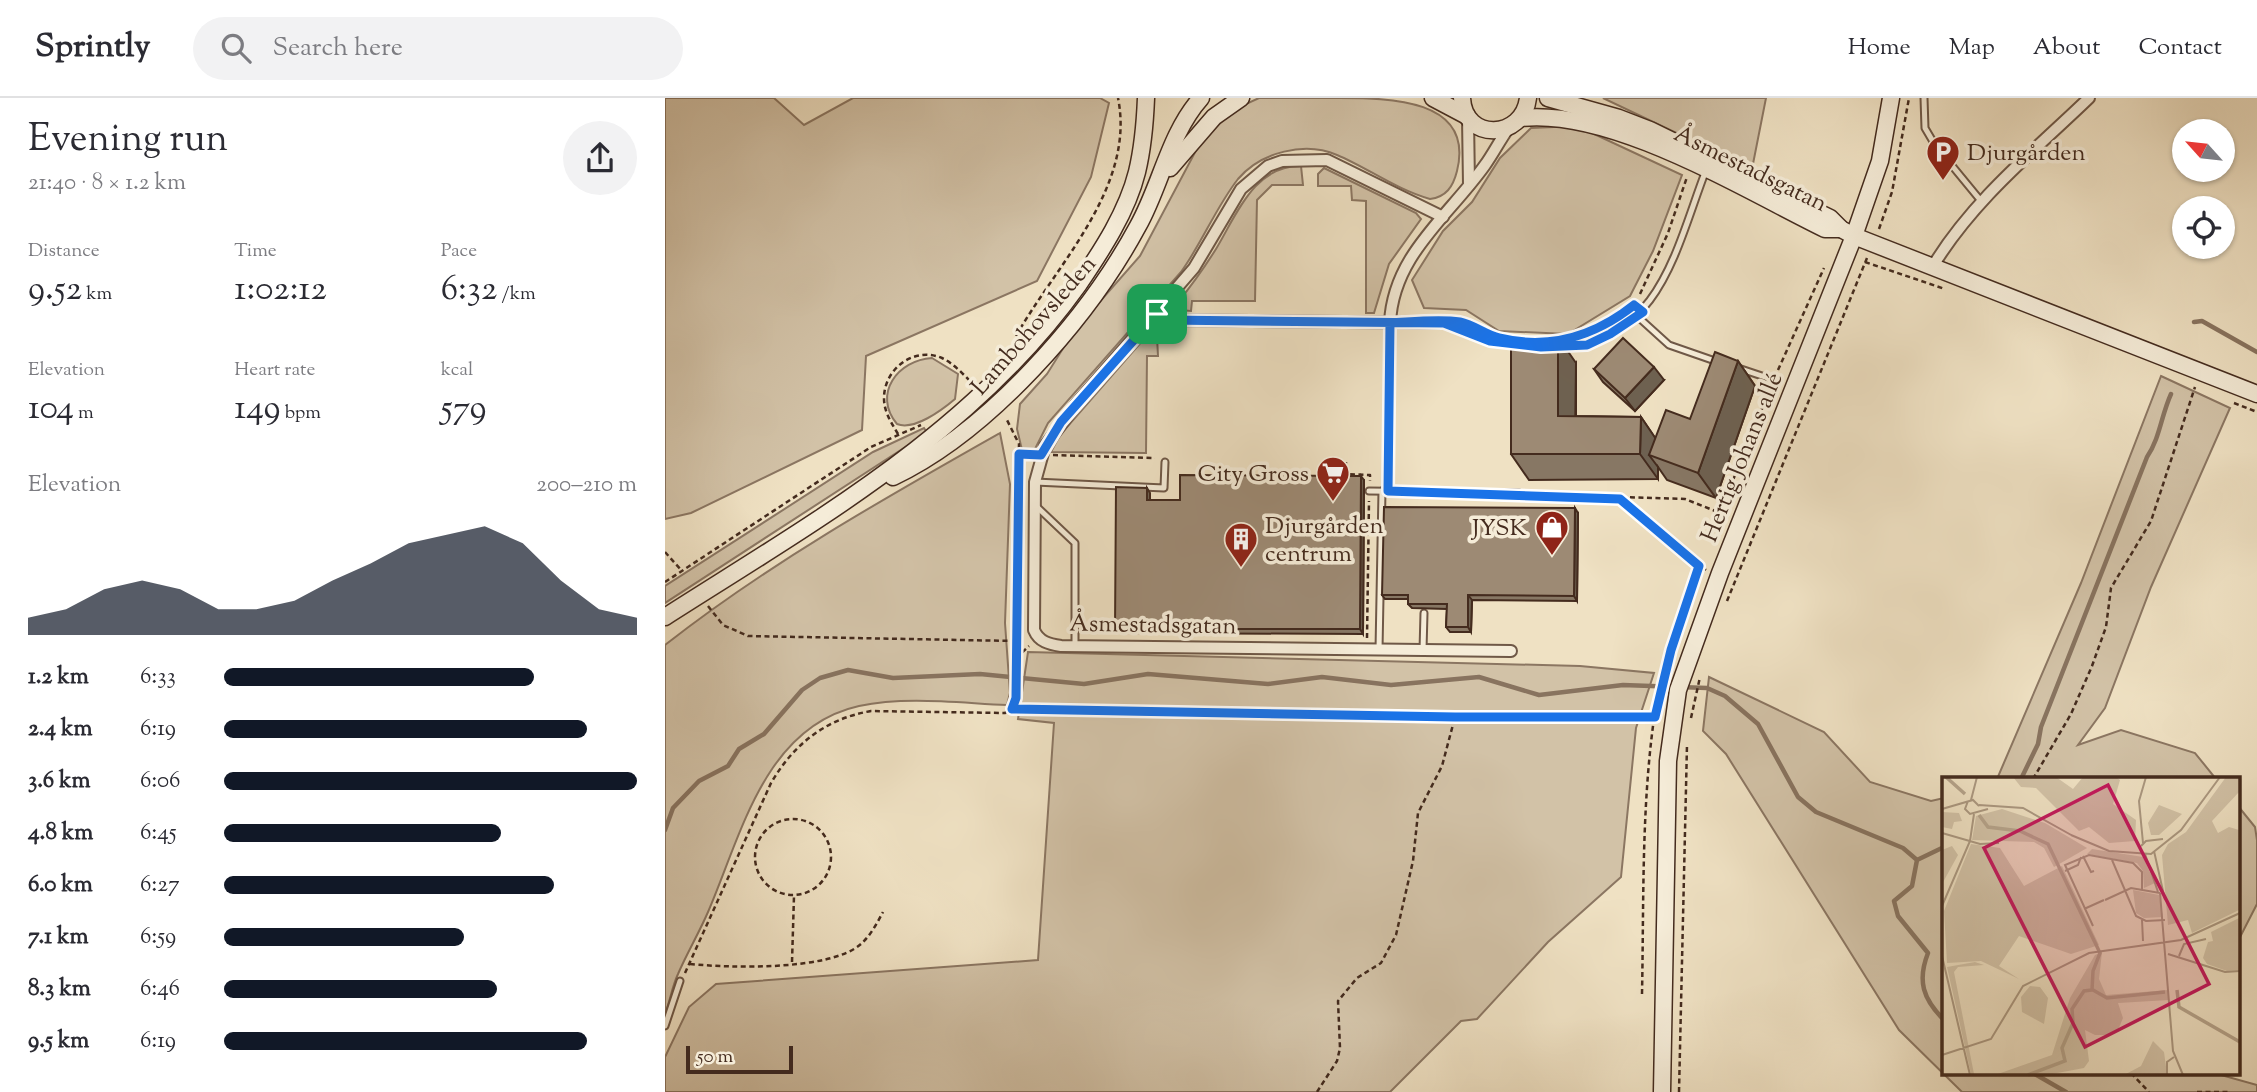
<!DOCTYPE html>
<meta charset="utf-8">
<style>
:root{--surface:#fff;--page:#f2f2f3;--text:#2b2b33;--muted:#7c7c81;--line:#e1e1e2;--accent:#111827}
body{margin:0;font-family:"Sorts Mill Goudy",serif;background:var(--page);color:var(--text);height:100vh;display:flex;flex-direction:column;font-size:26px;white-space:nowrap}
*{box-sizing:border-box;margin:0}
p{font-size:23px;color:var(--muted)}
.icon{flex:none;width:38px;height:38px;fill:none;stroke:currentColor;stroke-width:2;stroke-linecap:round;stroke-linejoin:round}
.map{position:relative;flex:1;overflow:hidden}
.side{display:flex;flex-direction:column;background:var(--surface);width:665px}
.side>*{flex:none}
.needle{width:46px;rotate:297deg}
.controls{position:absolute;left:1507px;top:21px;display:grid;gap:14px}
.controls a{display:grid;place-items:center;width:63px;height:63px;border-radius:50%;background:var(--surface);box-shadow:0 2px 5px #0004;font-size:35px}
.scale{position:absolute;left:21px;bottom:18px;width:107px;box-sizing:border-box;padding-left:7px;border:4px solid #442b1e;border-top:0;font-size:19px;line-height:24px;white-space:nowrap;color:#442b1e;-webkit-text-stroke:5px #f5ecd8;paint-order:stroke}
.pin{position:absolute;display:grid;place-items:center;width:60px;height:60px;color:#fff;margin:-30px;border-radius:14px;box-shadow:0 4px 10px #0006}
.round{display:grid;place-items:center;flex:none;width:74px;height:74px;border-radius:37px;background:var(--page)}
.summary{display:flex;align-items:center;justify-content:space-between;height:119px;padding:0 28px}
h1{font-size:38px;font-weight:600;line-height:52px}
.stats{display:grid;grid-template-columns:repeat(3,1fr);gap:10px;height:119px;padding:7px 28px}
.stats div{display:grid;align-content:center}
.stats b{font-size:35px;font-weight:600}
.stats small{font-size:19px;font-weight:400}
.stats p{font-size:19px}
.chart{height:196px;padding:14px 28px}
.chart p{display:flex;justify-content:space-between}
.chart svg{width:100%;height:126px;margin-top:7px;fill:var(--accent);opacity:.7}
ul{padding:0 28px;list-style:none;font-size:23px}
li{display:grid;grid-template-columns:112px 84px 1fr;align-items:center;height:52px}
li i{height:18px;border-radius:9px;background:var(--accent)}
header{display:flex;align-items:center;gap:42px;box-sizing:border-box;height:98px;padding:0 35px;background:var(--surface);border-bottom:2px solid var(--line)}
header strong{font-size:33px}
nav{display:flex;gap:38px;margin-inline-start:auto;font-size:24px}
.search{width:490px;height:63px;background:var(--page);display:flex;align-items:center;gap:18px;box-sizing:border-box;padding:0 24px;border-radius:38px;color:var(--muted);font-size:26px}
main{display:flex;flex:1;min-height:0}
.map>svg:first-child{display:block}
.green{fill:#d2c2a7;stroke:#8b7662;stroke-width:2}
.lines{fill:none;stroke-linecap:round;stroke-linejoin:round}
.stream{stroke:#88735f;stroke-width:4.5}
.lane-casing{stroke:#6f5847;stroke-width:9}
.street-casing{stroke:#6f5847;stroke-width:14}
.secondary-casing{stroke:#442b1e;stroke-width:19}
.path{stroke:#442b1e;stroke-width:2.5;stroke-dasharray:5 3.5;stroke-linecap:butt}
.lane{stroke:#f5ecd8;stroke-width:5}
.street{stroke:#f5ecd8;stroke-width:10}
.secondary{stroke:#f5ecd8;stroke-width:16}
.wall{fill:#877764;stroke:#442b1e;stroke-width:2}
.shaded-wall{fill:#6e6151;stroke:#442b1e;stroke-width:2}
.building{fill:#9d8a74;stroke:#442b1e;stroke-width:2}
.route-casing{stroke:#fff;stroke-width:14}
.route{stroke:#1a73e8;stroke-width:9}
.labels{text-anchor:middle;stroke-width:7;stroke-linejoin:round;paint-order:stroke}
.poi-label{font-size:24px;fill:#442b1e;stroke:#f5ecd8;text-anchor:start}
.street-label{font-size:24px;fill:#442b1e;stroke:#f5ecd8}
.inset-river{fill:none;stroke:#b5a38b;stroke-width:3.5}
.inset-road{fill:none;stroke:#ab9881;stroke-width:2}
.view{fill:#c2185b;fill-opacity:0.15;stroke:#c2185b;stroke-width:3.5}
.inset-edge{fill:none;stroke:#442b1e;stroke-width:3.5}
</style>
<header>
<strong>Sprintly</strong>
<div class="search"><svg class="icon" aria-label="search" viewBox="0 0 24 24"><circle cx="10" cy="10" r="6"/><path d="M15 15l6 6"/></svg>Search here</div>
<nav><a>Home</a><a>Map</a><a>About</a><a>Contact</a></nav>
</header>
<main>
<section class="side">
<div class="summary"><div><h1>Evening run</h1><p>21:40 · 8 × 1.2 km</p></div><a class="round"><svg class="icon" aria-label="share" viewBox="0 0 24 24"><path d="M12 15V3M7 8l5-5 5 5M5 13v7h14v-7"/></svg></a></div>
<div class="stats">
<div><p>Distance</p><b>9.52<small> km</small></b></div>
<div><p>Time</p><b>1:02:12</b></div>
<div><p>Pace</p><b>6:32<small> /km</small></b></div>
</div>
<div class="stats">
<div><p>Elevation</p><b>104<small> m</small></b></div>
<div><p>Heart rate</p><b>149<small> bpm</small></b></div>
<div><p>kcal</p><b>579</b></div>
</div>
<div class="chart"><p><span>Elevation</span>200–210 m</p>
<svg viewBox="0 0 160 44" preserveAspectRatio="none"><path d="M0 44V38L10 35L20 28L30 25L40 28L50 35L60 35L70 32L80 25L90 19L100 12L110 9L120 6L130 12L140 25L150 35L160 38V44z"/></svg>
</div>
<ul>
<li><b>1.2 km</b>6:33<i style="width:75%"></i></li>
<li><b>2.4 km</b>6:19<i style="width:88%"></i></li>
<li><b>3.6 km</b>6:06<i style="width:100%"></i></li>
<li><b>4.8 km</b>6:45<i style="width:67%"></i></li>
<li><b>6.0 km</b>6:27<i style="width:80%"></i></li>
<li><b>7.1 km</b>6:59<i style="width:58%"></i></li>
<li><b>8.3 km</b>6:46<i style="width:66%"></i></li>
<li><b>9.5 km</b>6:19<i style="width:88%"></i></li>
</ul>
</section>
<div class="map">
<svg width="1592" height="994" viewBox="0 0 1592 994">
<rect width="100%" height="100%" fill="#efe1c3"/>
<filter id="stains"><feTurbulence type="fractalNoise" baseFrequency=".00286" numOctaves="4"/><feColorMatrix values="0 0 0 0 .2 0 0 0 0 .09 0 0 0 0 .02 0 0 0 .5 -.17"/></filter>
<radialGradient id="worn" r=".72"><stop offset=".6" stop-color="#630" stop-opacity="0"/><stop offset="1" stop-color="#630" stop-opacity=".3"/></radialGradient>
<!-- green -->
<g class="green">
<path d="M0 0H109L139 27 188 0H435L444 5 426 79 372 183 201 258 197 332 26 415 0 421Z"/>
<path d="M594 0C621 0 648 0 674 0 723 0 810 0 792 73 788 89 781 99 765 101 732 92 703 70 672 57 640 43 596 54 573 81 551 109 537 145 516 174L383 325 369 353 357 352 352 331 355 306 382 276 409 233 475 158 536 43 570 11Z"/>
<path d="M938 0H1101L1087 71Z"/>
<path d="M912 28 1017 77 988 153 965 198 903 236 834 233 801 212 759 210 747 182 778 133 807 104 835 60 866 30Z"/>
<path d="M636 68 638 87H607L592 102 590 203H527L526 213 514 212 513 204C527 187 539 170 551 151 571 118 589 67 636 68Z"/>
<path d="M659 70 751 115 756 121 724 166 709 215H701V103L687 102 686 88H653V76Z"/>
<path d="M484 235 492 239 493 258H482L481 355 386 354 395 337Z"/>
<path d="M267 260 293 276 290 301C277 312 249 333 232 326 207 296 233 262 267 260Z"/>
<path d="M1496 278 1565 310 1486 489 1440 610 1413 647 1456 632 1530 655 1551 681H1332L1416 485Z"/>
<path d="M259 330 262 335 0 505V488L208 354Z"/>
<path d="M335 335 345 386 340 525 345 595 342 607C294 605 241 598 194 608 99 629 76 738 43 814 34 835 22 855 13 876 7 889 5 903 0 916V547C103 466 220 400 335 335Z"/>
<path d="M363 554 915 568 989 575 971 630 956 779 883 844 812 921 796 923 725 994H0V959L24 909 51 886 373 862 389 625 353 621Z"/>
<path d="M1044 579 1159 634 1205 684 1266 703 1279 700V975H1549L1592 987V994H1297L1234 932 1061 656 1038 633Z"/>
<path d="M1573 708 1590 729 1592 742V806L1573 843Z"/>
</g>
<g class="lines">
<!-- stream -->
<g class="stream">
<path d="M1529 224 1537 223 1592 254"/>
<path d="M1356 681 1373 646 1376 629 1482 359C1495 340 1496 318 1506 296"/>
<path d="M0 732 8 710 34 683 63 668 74 651 99 636 137 592 155 580 183 572 228 580 315 576 419 586 483 576 603 586 657 579 726 587 814 579 874 597 958 587 1042 590 1060 598 1093 626 1133 699 1151 714 1238 750 1252 762 1247 788 1229 803 1233 818 1263 855C1252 883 1258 901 1279 922"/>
<path d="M1252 762 1279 749"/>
<path d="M1368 975 1401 994"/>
</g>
<defs>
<g id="lane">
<path d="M1259 0 1260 30 1270 47 1316 103"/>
<path d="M972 218 1004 247 1053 264"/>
<path d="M779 225 825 243 853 246"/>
<path d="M894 249C995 245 1011 150 1041 72"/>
<path d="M1073 270 1109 282"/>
<path d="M370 384 499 390 500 364"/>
<path d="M704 393 854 395"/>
<path d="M723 393 725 225"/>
<path d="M371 408 410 445V549"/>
<path d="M714 552 717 393"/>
<path d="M758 552 759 515"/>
<path d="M0 928 15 883"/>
</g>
<g id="street">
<path d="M803 20 804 87"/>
<path d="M778 119 662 62 617 63 603 68 576 91 529 170 413 304 380 348 370 384 369 532C374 544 384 546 396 548L846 553"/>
<path d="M1268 168C1308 102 1369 53 1424 0"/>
<path d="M492 216 500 222 779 225"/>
<path d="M725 225C728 157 784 118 820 67 828 56 835 42 843 31"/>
</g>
<g id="secondary">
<path d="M768 0 802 18"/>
<path d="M797 0C799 44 858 42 863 0"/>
<path d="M883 0 954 20 985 32 1165 120 1176 131 1189 138 1592 296"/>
<path d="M856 20C947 10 1078 91 1160 131H1176"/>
<path d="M505 70 549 19 576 0"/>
<path d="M228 379C323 334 423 221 473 128 496 87 504 36 536 0"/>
<path d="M0 519C150 423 308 335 414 186 437 152 462 114 472 74 478 49 480 25 481 0"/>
<path d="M997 994 1003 663 1013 592 1055 475 1189 138 1215 63 1226 0"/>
</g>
</defs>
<!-- lane casing -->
<use href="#lane" class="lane-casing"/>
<!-- street casing -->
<use href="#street" class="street-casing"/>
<!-- secondary casing -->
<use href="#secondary" class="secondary-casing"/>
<!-- path -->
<g class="path">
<path d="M1214 131 1227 94 1244 0"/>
<path d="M1200 164 1280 191"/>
<path d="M975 196 1003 135 1022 79"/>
<path d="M351 238C391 167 471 89 453 0"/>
<path d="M1113 272 1159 170"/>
<path d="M1569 305 1592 314"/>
<path d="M233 336C226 324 219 314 219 300 219 271 249 248 277 260 288 265 298 276 307 285"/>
<path d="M388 357 490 360"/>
<path d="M681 364 680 376 705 377V383"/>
<path d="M863 396 1020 401 1063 418"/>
<path d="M955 401 1041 472"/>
<path d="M1055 414 1105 291"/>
<path d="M0 454 17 473"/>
<path d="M0 484 206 349 256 327"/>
<path d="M1062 503 1202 160"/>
<path d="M43 508 58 527 83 538 350 543"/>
<path d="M702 540 704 403"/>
<path d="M351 560 364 548"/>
<path d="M347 611 994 619"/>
<path d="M1026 620 1035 579"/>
<path d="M1368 681 1406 616 1427 568 1441 529 1446 490 1486 423 1530 289"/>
<circle cx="128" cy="759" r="38"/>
<path d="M127 864 129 798"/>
<path d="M25 866C66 870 165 873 196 846 206 837 212 825 218 814"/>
<path d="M20 875 106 685C129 646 160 621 206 613L340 615 350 606 354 346 341 320"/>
<path d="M977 896C979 798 976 697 992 601 999 556 1017 509 1034 468"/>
<path d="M1466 975 1484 994"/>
<path d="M652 994 672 963 675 950 673 903 692 880 716 865 731 837 748 763 753 715 777 668 790 619"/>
<path d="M1014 994 1022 647"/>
<path d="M1532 994H1565"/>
</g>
<!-- lane -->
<use href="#lane" class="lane"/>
<!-- street -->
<use href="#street" class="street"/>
<!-- secondary -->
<use href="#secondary" class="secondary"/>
</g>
<!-- wall -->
<g class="wall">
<path d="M1073 263 1090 288 1051 400 1002 382 993 369V381L864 382 846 356 911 265V318L976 319 990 340 1025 321Z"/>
<path d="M929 271 999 282 970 313 938 284Z"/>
<path d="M699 382 698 536 454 535 450 531 485 395V402H515Z"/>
<path d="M913 415 912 503 807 502 806 534H785L781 529 782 511 747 510 743 506V501H720L717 497Z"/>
</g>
<!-- shaded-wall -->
<g class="shaded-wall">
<path d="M893 239 911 265 910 343 893 318Z"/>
<path d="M1073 263 1090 288 1051 400 1033 375Z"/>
<path d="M989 269 999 282 970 313 960 300Z"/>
<path d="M976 319 993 344 984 357 993 369V381L975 356Z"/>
<path d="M696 378 699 382 698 536 695 531Z"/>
<path d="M482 390 485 395V407L482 402Z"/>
<path d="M910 410 913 415 912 503 909 498Z"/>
<path d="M803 497 807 502 806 534 803 529Z"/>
</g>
<!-- building -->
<g class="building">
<path d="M846 239H893V318L976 319 975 356H846Z"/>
<path d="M958 240 989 269 960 300 929 271Z"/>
<path d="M1050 254 1073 263 1033 375 984 357 1001 312 1025 321Z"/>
<path d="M515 377 696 378 695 531H450L451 389 482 390V402H515Z"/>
<path d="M719 409 910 410 909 498 803 497V529H781L782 506H743V497H717Z"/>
</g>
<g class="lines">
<defs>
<path id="route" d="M492 216 396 324 376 357 354 356 351 600 347 611 790 619H990L1006 552 1034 468 955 401 723 393 725 225C747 224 773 221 795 224 809 227 821 237 834 240 884 252 930 238 969 207L978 214 945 236 922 247 876 249 825 243 779 225 500 222 492 216"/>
</defs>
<!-- route casing -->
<use href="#route" class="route-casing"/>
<!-- route -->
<use href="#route" class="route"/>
</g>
<!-- icons -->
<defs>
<symbol id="parking-pin" viewBox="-11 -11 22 30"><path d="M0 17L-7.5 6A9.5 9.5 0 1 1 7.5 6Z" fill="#8f2418" stroke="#f5ecd8"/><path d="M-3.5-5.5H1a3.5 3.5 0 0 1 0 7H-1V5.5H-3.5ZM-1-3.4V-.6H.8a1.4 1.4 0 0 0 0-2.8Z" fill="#fff"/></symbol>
<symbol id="supermarket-pin" viewBox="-11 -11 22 30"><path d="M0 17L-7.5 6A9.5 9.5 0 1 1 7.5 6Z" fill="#8f2418" stroke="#f5ecd8"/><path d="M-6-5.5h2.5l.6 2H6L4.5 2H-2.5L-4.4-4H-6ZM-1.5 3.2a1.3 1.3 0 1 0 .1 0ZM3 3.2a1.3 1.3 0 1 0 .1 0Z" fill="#fff"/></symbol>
<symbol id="shop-pin" viewBox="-11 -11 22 30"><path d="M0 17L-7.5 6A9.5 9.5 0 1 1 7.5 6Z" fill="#8f2418" stroke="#f5ecd8"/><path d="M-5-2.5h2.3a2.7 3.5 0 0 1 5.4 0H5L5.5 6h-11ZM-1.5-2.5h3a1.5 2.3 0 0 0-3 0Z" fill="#fff"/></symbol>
<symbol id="building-pin" viewBox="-11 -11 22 30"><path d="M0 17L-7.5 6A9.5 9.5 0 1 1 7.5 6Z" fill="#8f2418" stroke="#f5ecd8"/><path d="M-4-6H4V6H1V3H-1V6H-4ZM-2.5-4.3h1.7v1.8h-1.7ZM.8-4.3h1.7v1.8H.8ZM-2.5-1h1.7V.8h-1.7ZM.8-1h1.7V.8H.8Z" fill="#fff"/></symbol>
</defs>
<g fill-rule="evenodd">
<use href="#parking-pin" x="1259" y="35" width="38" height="52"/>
<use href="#supermarket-pin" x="649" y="356" width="38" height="52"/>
<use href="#shop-pin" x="868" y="410" width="38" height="52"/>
<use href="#building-pin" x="557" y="422" width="38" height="52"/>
</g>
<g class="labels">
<!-- poi labels -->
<g class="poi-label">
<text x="1302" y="62">Djurgården</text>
<text x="644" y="383" text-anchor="end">City Gross</text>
<text x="600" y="435">Djurgården<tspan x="600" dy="28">centrum</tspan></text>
<text x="862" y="437" text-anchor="end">JYSK</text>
</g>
<!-- street labels -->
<g class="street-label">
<text transform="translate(1086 70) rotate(26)" y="8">Åsmestadsgatan</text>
<text transform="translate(368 227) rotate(-49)" y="8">Lambohovsleden</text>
<text transform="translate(1076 359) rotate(-68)" y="8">Hertig Johans allé</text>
<text transform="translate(488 526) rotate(1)" y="8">Åsmestadsgatan</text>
</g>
</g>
<!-- overview -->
<g transform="translate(1277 679)">
<rect width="298" height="298" fill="#efe1c3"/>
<path d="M71 0H114L131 12 141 0H174L178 3 171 27 194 43 193 64 167 66 147 50 137 54 94 11 79 10ZM284 0H297V15L270 44 276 56 287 50 297 53V133L250 156 246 143 226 148 220 78 226 67 244 55ZM217 28 240 37 217 58H209L206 46ZM60 32 103 46 145 71 112 90 102 71 92 65 30 63 34 39ZM0 35 17 36 20 44 12 45 10 52 0 50ZM29 67 58 71 82 109 120 89 157 168 129 177 77 159 57 189 77 202 39 184 5 186 2 134ZM10 69 16 78 0 107V73ZM150 72 201 80 213 106 202 111 201 94 195 86 145 77ZM191 113 217 118 221 140 202 141 194 136ZM297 141V193L285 194 265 187 261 181 266 165 271 164 269 155ZM160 175 157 202 164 218 226 213 227 223 176 226 181 241 176 253 169 258H153L143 253 147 284 142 291 110 297 53 298 110 278 128 221 153 178ZM33 185 42 188 16 190 12 195 32 297H29L5 190ZM88 209 98 210 106 221 102 247 80 235 79 220ZM211 264 222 275 225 297 182 298 199 289Z" fill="#d2c2a7"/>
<path class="inset-river" d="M4 0 23 17M37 38 46 50 78 54 106 67 158 176 151 194 150 213 142 214 130 232 131 246 120 271 123 284 86 298M151 213 165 221 223 215M235 213 237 230 298 265"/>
<path class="inset-road" d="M29 23 35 0M26 24 23 32 28 37 46 32M37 28 81 31 131 59M0 32 31 23 37 29M0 56 38 67 57 66M129 58 167 74 209 77 239 53 278 0M201 66 197 24 204 0M199 69 204 64 221 62M212 74 223 123M203 77 216 115M141 79 149 95 152 94M170 83 194 139 204 144 223 143M123 94 136 88 139 80M218 116 231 274 241 298M163 123 189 111 218 116M0 129 28 64 32 37M142 132 162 123M200 143 201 164M151 149 123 88 147 78 191 86 200 95V113M226 177 283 195 298 194M0 179 28 298M237 179 242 167 264 162M0 278 49 262 81 209 147 176 239 163 298 136M225 298V285L232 280"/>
<path class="view" d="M166 8 267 207 143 270 42 71Z"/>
<rect width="298" height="298" class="inset-edge"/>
</g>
<rect width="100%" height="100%" filter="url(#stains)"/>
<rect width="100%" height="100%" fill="url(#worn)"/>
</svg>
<div class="controls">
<a><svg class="needle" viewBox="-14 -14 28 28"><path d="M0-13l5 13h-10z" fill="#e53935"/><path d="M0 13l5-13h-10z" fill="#7c7c81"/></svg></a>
<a><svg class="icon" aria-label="locate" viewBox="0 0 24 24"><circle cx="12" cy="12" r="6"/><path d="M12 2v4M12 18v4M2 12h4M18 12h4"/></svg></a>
</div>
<div class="scale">50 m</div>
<div class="pin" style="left:492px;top:216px;background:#1e9e55"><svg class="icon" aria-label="arrive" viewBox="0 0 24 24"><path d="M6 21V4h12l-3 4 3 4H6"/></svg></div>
</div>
</main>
